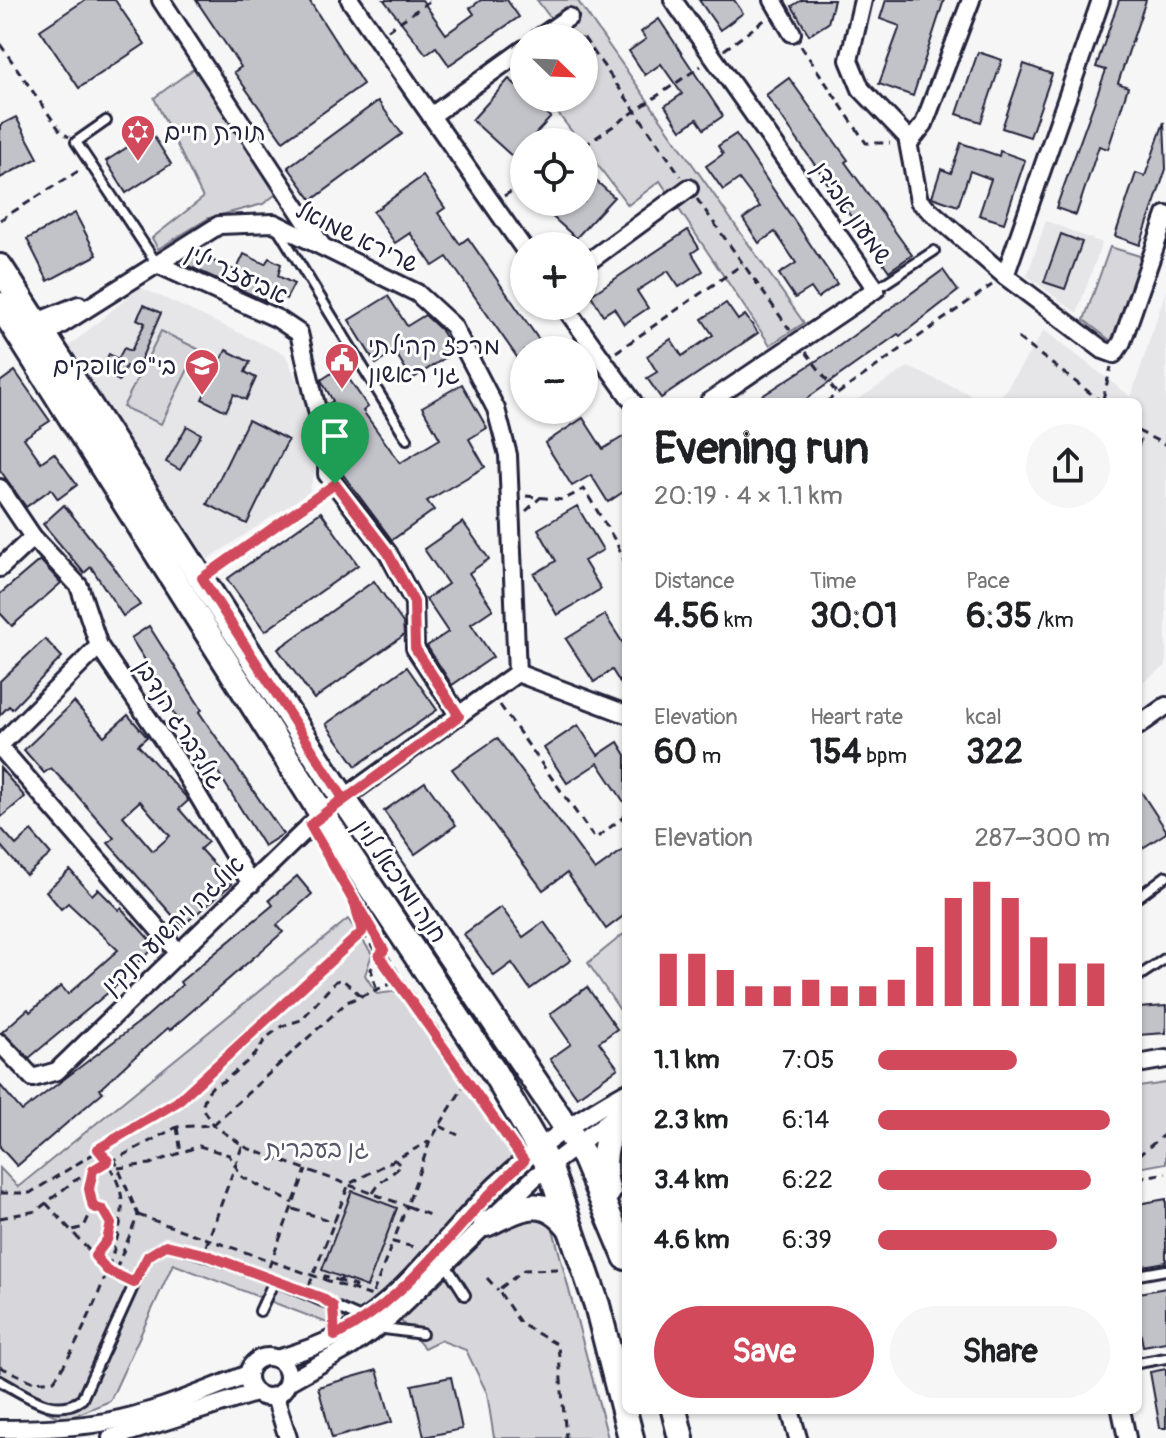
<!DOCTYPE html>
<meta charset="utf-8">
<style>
:root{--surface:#fff;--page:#f6f6f6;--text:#202124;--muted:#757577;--accent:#d1495b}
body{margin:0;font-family:Pangolin,"Playpen Sans Hebrew",sans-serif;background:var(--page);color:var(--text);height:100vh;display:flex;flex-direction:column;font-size:30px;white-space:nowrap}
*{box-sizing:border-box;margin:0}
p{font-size:26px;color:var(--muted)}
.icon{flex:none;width:44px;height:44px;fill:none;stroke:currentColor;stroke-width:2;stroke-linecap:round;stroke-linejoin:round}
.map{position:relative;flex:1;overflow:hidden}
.sheet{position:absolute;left:622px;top:398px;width:520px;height:1016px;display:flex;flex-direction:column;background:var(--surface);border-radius:12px;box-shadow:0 2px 6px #0004}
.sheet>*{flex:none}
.needle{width:52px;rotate:113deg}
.controls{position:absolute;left:510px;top:24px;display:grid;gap:16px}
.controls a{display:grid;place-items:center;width:88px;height:88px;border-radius:50%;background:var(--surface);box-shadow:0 2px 6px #0004;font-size:40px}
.pin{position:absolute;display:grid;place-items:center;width:68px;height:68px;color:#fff;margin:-82px -34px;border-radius:50% 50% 50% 0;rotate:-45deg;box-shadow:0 0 8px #0007}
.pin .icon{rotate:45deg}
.round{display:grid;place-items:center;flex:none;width:84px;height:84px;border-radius:42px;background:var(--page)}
.headline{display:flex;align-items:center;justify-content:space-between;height:136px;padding:0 32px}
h1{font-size:44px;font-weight:800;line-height:60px}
.figures{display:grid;grid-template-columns:repeat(3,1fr);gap:12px;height:136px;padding:8px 32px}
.figures div{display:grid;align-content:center}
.figures b{font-size:34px;font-weight:800}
.figures small{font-size:22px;font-weight:400}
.figures p{font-size:22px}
.chart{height:224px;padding:16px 32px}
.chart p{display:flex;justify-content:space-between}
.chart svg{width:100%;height:144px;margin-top:8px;stroke:var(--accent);stroke-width:6}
.action{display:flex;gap:16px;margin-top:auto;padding:16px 32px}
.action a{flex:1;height:92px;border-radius:48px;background:var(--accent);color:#fff;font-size:32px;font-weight:800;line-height:92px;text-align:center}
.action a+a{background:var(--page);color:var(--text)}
ul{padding:0 32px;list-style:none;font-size:26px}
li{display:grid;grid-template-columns:128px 96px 1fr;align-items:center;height:60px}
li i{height:20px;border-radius:10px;background:var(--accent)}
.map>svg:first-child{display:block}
.built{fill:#e6e6e9}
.green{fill:#d7d7db;stroke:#7c7c8b;stroke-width:2}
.building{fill:#c2c2c9;stroke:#22223b;stroke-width:2;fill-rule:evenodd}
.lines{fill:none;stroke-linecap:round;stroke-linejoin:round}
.lane-casing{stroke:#22223b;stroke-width:14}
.street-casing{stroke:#22223b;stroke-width:22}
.secondary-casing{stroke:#22223b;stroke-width:30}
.path{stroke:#22223b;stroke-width:3;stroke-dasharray:8 6;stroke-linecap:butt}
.lane{stroke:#fff;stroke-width:8}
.street{stroke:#fff;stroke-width:16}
.secondary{stroke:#fff;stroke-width:24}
.route-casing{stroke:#fff;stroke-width:16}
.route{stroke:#d1495b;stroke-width:10}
.labels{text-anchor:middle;stroke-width:6;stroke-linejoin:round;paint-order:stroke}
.poi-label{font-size:24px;fill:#22223b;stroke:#fff;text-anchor:start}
.street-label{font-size:24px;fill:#22223b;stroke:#fff}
.park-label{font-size:24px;fill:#58586b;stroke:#fff}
</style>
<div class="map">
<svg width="1166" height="1438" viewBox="0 0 1166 1438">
<rect width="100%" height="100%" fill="#f6f6f7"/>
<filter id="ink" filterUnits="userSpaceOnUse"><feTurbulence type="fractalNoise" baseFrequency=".0125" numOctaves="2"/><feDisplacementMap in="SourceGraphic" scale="16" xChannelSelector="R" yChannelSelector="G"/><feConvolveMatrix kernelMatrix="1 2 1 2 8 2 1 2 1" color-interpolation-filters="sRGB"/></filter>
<g filter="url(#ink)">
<!-- built -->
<g class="built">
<path d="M1046 221 1102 243 1077 313 1027 276Z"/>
<path d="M140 287 285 354 324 441 309 492 208 559 67 348Z"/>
<path d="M1166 290V666L1138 685V402H998L1044 330 1131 397Z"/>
<path d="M908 367 988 402H854Z"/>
</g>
<!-- green -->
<g class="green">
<path d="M537 0H577L804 323 770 345 660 181 628 205 584 147V142H580L546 98H584V38H554L561 32Z"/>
<path d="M200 64 284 188 263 204 209 218 158 249 152 238 203 198 154 98Z"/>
<path d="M1110 247 1143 257 1111 341 1084 320Z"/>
<path d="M161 331 198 349 161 424 123 407Z"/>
<path d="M348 919 372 954 365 975 377 994 399 991 483 1109 549 1214 608 1438H494L487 1393 466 1350 440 1340 424 1348 383 1300 335 1326 173 1264 110 1401 64 1420 0 1389V1168L18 1187Z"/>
<path d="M626 932V1019L588 963Z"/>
<path d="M1166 1083V1163L1138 1168V1087Z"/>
</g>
<!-- building -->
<g class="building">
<path d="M85 0H115L145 44 79 88 40 30Z"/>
<path d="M196 0H309L363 84 283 141 234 72 241 67Z"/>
<path d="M384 0H422L446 34 474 14 470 8 481 0H507L519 17 449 65 436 47 426 54Z"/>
<path d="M699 0H734L743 13 720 30Z"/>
<path d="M802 0H834L828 23 809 35 792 6Z"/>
<path d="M886 0H944L913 96 879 84 900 26 880 19Z"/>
<path d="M1119 0H1146L1118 83 1128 87 1108 149 1099 146 1076 215 1056 208 1106 70 1096 67Z"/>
<path d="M659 19 723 116 704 129 697 119 681 130 665 106 682 94 661 64 645 75 629 51 646 39 641 32Z"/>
<path d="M978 52 1002 60 981 122 957 114Z"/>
<path d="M1024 64 1052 74 1030 137 1002 128Z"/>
<path d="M789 78 848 160 845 162 912 255 889 271 766 95Z"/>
<path d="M509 79 524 92V98H530L551 117 528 142H524V147L514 158 472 120Z"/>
<path d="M378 101 402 134 312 200 288 167Z"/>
<path d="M16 117 38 158 0 178V125Z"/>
<path d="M1164 122 1166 169 1140 245 1115 236 1136 173 1145 176Z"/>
<path d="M151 132 171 164 126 193 106 161Z"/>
<path d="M736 134 837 284 818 298 811 288 795 298 779 274 796 263 782 242 775 232 759 243 743 219 760 207 739 179 723 190 706 166 723 154 718 146Z"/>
<path d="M961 143 999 156 1000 151 1025 160 1004 223 979 215 991 179 970 171 958 206 932 197 941 169 951 173Z"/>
<path d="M584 170 614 197 576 238 536 202H584Z"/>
<path d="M423 176 445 208 438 213 460 244 468 238 546 350H524V367L447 257 433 266 410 233 395 243 373 212Z"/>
<path d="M75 213 97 255 48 281 27 239Z"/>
<path d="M688 230 699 248 692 253 703 271 679 287 668 271 637 291 648 308 624 324 614 308 603 315 591 295Z"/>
<path d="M1061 234 1082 242 1065 289 1044 282Z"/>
<path d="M195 253 236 271 244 254 265 264 269 258 281 264 278 276 294 284 286 299 271 291 266 301 184 264Z"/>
<path d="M943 270 958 291 900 336 898 334 802 402H753L839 346Z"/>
<path d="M388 296 407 326 425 315 440 329 454 352 412 379 395 352 376 364 349 320Z"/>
<path d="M726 303 738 320 745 315 758 333 661 398 647 378 657 372 647 356 671 339 682 356 713 335 702 319Z"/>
<path d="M144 305 161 313 136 371 126 366 119 381 100 371 109 354 118 359 124 348 131 351 145 323 137 319Z"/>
<path d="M226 350 250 362 245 372 256 378 246 400 234 394 226 411 202 399Z"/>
<path d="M341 367 368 407 363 411 400 463 440 439 422 407 462 384 487 428 469 439 485 467 427 501 434 510 392 540 338 468 339 452 346 447 328 411 327 405 333 401 321 380Z"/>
<path d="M15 371 50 421 24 438 41 462 54 453 77 485 58 499 51 489 26 507 0 470V382Z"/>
<path d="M583 418 603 449 626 435V490L608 502 591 475 572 486 545 443Z"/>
<path d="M248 420 288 440 247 524 207 504Z"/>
<path d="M187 426 201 434 180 470 166 462Z"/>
<path d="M64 505 113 566 140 605 123 616 91 567 84 573 43 524Z"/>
<path d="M577 506 603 550 584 561 601 589 557 615 534 574 556 561 538 529Z"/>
<path d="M321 512 358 565 265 631 227 579Z"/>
<path d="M463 522 489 559 469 573 493 609 471 624 493 657 452 685 427 646 448 632 426 599 448 584 424 549Z"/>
<path d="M40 560 61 583 12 626 0 613V594Z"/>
<path d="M374 581 403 623 404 635 314 699 278 649Z"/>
<path d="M605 615 626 648V692L612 670 594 682 566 639Z"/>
<path d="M149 626 202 710 199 712 283 834 264 846 216 769 214 770 156 688 161 685 131 638Z"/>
<path d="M45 639 62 657 12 709 9 706 0 715V681Z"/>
<path d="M407 667 437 710 356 766 326 724Z"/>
<path d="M74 702 104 736 128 715 147 737 138 745 187 798 188 801 179 809 208 842 200 849 232 884 182 926 108 843 114 838 75 793 51 768 44 773 24 750ZM140 801 170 836 153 851 123 816Z"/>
<path d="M578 725 598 755 618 742 626 755V805L598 763 567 783 544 748Z"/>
<path d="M497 738 595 870 626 848V914L606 929 567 873 543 890 452 769Z"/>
<path d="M0 768 25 797 0 818Z"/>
<path d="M425 782 456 825 415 854 384 811Z"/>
<path d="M1138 787 1166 830V833L1138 851Z"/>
<path d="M0 827 16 845 31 831 51 854 26 875 0 845Z"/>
<path d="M70 870 92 895 98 889 119 910 121 908 156 947 118 979 121 982 29 1058 2 1032 28 1009 30 1012 61 986 68 994 118 950 68 903 61 909 46 891Z"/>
<path d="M297 876 312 894 277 925 283 932 170 1030 168 1028 129 1062 100 1089 103 1092 17 1166 0 1147V1085L22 1111 146 1017 182 985 180 982 273 905 269 900Z"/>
<path d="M501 907 523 937 544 922 571 960 530 989 512 963 494 976 464 934Z"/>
<path d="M587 987 617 1029 599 1042 618 1068 577 1097 550 1059 571 1044 550 1014Z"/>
<path d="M1166 1006V1033L1138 1035V1008Z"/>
<path d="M352 1191 397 1208 367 1287 322 1270Z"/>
<path d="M1166 1199V1262L1138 1267V1204Z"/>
<path d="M1166 1288V1342L1143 1346 1138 1321V1293Z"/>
<path d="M1166 1369V1428H1160L1150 1372Z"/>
<path d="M377 1370 392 1422 332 1438 318 1387Z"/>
<path d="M451 1377 462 1429 424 1437 412 1385Z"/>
</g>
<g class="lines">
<defs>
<g id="lane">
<path d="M106 121 76 142 157 264"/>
<path d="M277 227 407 439"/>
<path d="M876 289 934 251"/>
<path d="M1138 897 1166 876"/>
<path d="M1139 976 1166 958"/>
<path d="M446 1265 465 1295"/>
<path d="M1138 1275 1166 1270"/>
<path d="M333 1306 335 1336"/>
<path d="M260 1311 274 1281"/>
<path d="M377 1328 422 1334"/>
<path d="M1138 1363 1166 1358"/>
<path d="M0 1381C27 1395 54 1419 82 1399L142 1267 148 1256 166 1245C235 1261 299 1291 363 1319"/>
</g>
<g id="street">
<path d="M161 0 322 246"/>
<path d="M350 0 524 249"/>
<path d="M673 0 876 289 709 402"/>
<path d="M773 0 792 33"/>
<path d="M863 0 849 60 861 89 907 137 919 201 1005 276 1103 350 1114 354 1122 342 1166 215"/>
<path d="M539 38 569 17"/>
<path d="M431 116 524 49"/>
<path d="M909 143 924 124 971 0"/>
<path d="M157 264 278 319 299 333 318 414 328 437 327 474 388 553 414 602 415 648 459 716"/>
<path d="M584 265 689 188"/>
<path d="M1005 276 1101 0"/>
<path d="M564 306 633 402"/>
<path d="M32 328 37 322 79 305"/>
<path d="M34 337 45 335 219 225 274 223 417 293 453 326 496 409 508 455 517 673"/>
<path d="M0 488 33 537 79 586 99 646 178 762 251 884"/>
<path d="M0 568 33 537"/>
<path d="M517 673 626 714"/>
<path d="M1138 726 1166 706"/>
<path d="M0 745 99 646"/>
<path d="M0 747 178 952"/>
<path d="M0 1043 33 1078 57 1071 322 814 517 673"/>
<path d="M1138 1064 1166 1059"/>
<circle cx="268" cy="1377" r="20"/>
<path d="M277 1359C302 1351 328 1343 350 1329 409 1292 448 1231 497 1184 535 1148 581 1117 626 1092"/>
<path d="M288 1382 352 1346 385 1322 536 1176 614 1117"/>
<path d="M275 1397 288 1438"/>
<path d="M790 1410 798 1438"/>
<path d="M1121 1410 1127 1438"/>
<path d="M0 1429C35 1429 71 1428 106 1422 155 1413 202 1392 248 1374"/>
<path d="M111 1438 255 1393"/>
</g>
<g id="secondary">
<path d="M0 267 343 798 568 1130 585 1159 626 1257"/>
<path d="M0 305 322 814 494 1072 549 1166 597 1305 631 1438"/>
<path d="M608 1192C600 1166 605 1139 618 1115"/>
<path d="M486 1224C520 1208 544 1192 571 1229"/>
<path d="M674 1410 681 1438"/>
</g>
</defs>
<!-- lane casing -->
<use href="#lane" class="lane-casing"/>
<!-- street casing -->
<use href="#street" class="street-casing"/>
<!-- secondary casing -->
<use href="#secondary" class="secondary-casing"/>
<!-- path -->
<g class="path">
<path d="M388 30 431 0"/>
<path d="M584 38 681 176"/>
<path d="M0 44 61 132 69 137"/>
<path d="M801 46 866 143H890"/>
<path d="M724 50 766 19"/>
<path d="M584 146 701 66"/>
<path d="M504 196 524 183"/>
<path d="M697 199 790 330"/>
<path d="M0 220 80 170"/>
<path d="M1018 338 1102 402"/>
<path d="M616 352 743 264"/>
<path d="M806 352 837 394"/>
<path d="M1103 399 1111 367"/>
<path d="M826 402 992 285"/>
<path d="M1138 431 1166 445"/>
<path d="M1138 447 1142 433"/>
<path d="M526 496 563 500 584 489 616 542 626 565"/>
<path d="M526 511 541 497"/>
<path d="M215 569 323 492"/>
<path d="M500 705 595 839 626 815"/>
<path d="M342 881 355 904 362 932 467 1081 430 1141 407 1206 432 1216"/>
<path d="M357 907 402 979 478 1086"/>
<path d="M376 988 371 969 384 950"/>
<path d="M361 996 343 980 336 981 301 1020 282 1026 266 1038 255 1055 224 1081 213 1086 206 1094 202 1108 213 1125 247 1148 407 1206 393 1242 418 1248"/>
<path d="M472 1077 467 1081 506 1134"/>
<path d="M440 1126 458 1135"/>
<path d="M177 1127 181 1153"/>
<path d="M1138 1156 1166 1133"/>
<path d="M114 1158 138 1215 114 1274"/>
<path d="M118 1168 150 1164 199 1146 229 1155 242 1177 293 1203"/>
<path d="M1138 1178 1166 1173"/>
<path d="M0 1193H30L177 1102 370 928"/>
<path d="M373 1193 380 1183 401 1166 395 1160"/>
<path d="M46 1203 107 1270 126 1279"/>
<path d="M93 1207 103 1210 111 1224 107 1240 95 1256"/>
<path d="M293 1209 335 1222"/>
<path d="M138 1215 372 1296"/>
<path d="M0 1218 36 1211 74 1181 177 1127 213 1125 347 1002 402 979"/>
<path d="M73 1230 84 1227 93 1207 89 1189 93 1170"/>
<path d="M206 1246 243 1144"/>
<path d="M269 1267 306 1170"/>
<path d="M558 1269 524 1270 498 1290 521 1324 558 1345 566 1438"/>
<path d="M342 1278 340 1281 355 1286 354 1290"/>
<path d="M487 1278 498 1290"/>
<path d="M324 1280 325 1276 340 1281"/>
<path d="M309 1286 349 1184 430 1141"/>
<path d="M373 1293 392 1244"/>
<path d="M0 1367 34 1382 54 1380C79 1348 126 1239 122 1200 120 1182 109 1163 98 1149"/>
</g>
<!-- lane -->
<use href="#lane" class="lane"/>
<!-- street -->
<use href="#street" class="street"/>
<!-- secondary -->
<use href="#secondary" class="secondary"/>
</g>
</g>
<g class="lines" filter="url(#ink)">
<defs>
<path id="route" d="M335 484 388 553 414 602 415 648 459 716 310 825 355 904 362 932 177 1102 98 1149 108 1161 93 1170 89 1189 93 1207 103 1210 111 1224 107 1240 95 1256 107 1270 134 1283 148 1256 166 1245 204 1254 322 1298 333 1306 335 1336C413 1298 460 1216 524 1161L379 956 384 950 310 825 343 798 202 578 335 484"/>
</defs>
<!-- route casing -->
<use href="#route" class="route-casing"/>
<!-- route -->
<use href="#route" class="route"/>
</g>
<!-- icons -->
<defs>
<symbol id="synagogue-pin" viewBox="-11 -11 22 30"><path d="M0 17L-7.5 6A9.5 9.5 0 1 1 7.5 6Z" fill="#d1495b" stroke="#fff"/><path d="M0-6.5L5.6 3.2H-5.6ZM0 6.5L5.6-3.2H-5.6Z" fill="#fff"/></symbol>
<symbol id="civic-pin" viewBox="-11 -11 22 30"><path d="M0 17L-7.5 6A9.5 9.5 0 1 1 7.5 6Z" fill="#d1495b" stroke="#fff"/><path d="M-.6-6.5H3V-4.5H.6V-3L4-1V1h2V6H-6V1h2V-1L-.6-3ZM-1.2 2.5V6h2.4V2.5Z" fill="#fff"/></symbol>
<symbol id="school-pin" viewBox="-11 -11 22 30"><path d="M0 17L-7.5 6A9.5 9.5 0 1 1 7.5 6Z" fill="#d1495b" stroke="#fff"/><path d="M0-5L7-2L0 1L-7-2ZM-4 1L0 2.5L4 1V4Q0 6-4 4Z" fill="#fff"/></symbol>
</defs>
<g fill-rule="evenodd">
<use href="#synagogue-pin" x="118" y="112" width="40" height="54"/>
<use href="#civic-pin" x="322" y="340" width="40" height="54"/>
<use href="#school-pin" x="182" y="346" width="40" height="54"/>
</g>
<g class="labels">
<!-- poi labels -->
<g class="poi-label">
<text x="164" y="140">תורת חיים</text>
<text x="368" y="354">מרכז קהילתי<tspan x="368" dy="28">גני ראשון</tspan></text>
<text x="176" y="374" text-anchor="end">בי"ס אופקים</text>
</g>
<!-- street labels -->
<g class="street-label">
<text transform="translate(852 213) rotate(55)" y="8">שמעון אבידן</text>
<text transform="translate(357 237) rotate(26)" y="8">שרירא שמואל</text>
<text transform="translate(237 274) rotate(25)" y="8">אביעזר ילין</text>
<text transform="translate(180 724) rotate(58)" y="8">גולדברג הנדבן</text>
<text transform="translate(400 881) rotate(55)" y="8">חנה ומיכאל לוין</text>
<text transform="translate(173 925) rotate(-44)" y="8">אולגה ויהשוע חנקין</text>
</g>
<!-- park labels -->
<g class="park-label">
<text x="317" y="1157">גן בעברית</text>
</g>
</g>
</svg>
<div class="controls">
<a><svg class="needle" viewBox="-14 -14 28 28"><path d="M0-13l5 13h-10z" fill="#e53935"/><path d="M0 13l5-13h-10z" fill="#757577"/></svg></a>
<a><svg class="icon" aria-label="locate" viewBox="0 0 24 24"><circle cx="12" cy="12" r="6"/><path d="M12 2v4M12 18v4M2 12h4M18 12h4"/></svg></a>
<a>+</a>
<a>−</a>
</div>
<div class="pin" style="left:335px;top:484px;background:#1e9e55"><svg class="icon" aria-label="arrive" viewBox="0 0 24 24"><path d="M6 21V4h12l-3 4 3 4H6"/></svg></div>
<section class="sheet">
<div class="headline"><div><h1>Evening run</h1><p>20:19 · 4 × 1.1 km</p></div><a class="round"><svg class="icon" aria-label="share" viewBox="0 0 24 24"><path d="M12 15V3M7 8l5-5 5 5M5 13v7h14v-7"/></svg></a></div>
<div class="figures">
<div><p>Distance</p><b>4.56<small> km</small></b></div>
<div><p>Time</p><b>30:01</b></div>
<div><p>Pace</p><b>6:35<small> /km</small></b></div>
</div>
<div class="figures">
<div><p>Elevation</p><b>60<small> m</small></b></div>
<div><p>Heart rate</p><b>154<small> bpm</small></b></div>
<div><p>kcal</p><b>322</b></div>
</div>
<div class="chart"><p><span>Elevation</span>287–300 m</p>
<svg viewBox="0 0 160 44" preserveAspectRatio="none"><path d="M5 44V28M15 44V28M25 44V33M35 44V38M45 44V38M55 44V36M65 44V38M75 44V38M85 44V36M95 44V26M105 44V11M115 44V6M125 44V11M135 44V23M145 44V31M155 44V31"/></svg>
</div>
<ul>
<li><b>1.1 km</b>7:05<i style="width:60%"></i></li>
<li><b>2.3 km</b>6:14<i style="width:100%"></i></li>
<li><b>3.4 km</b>6:22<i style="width:92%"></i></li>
<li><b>4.6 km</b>6:39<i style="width:77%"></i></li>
</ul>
<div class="action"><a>Save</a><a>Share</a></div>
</section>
</div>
